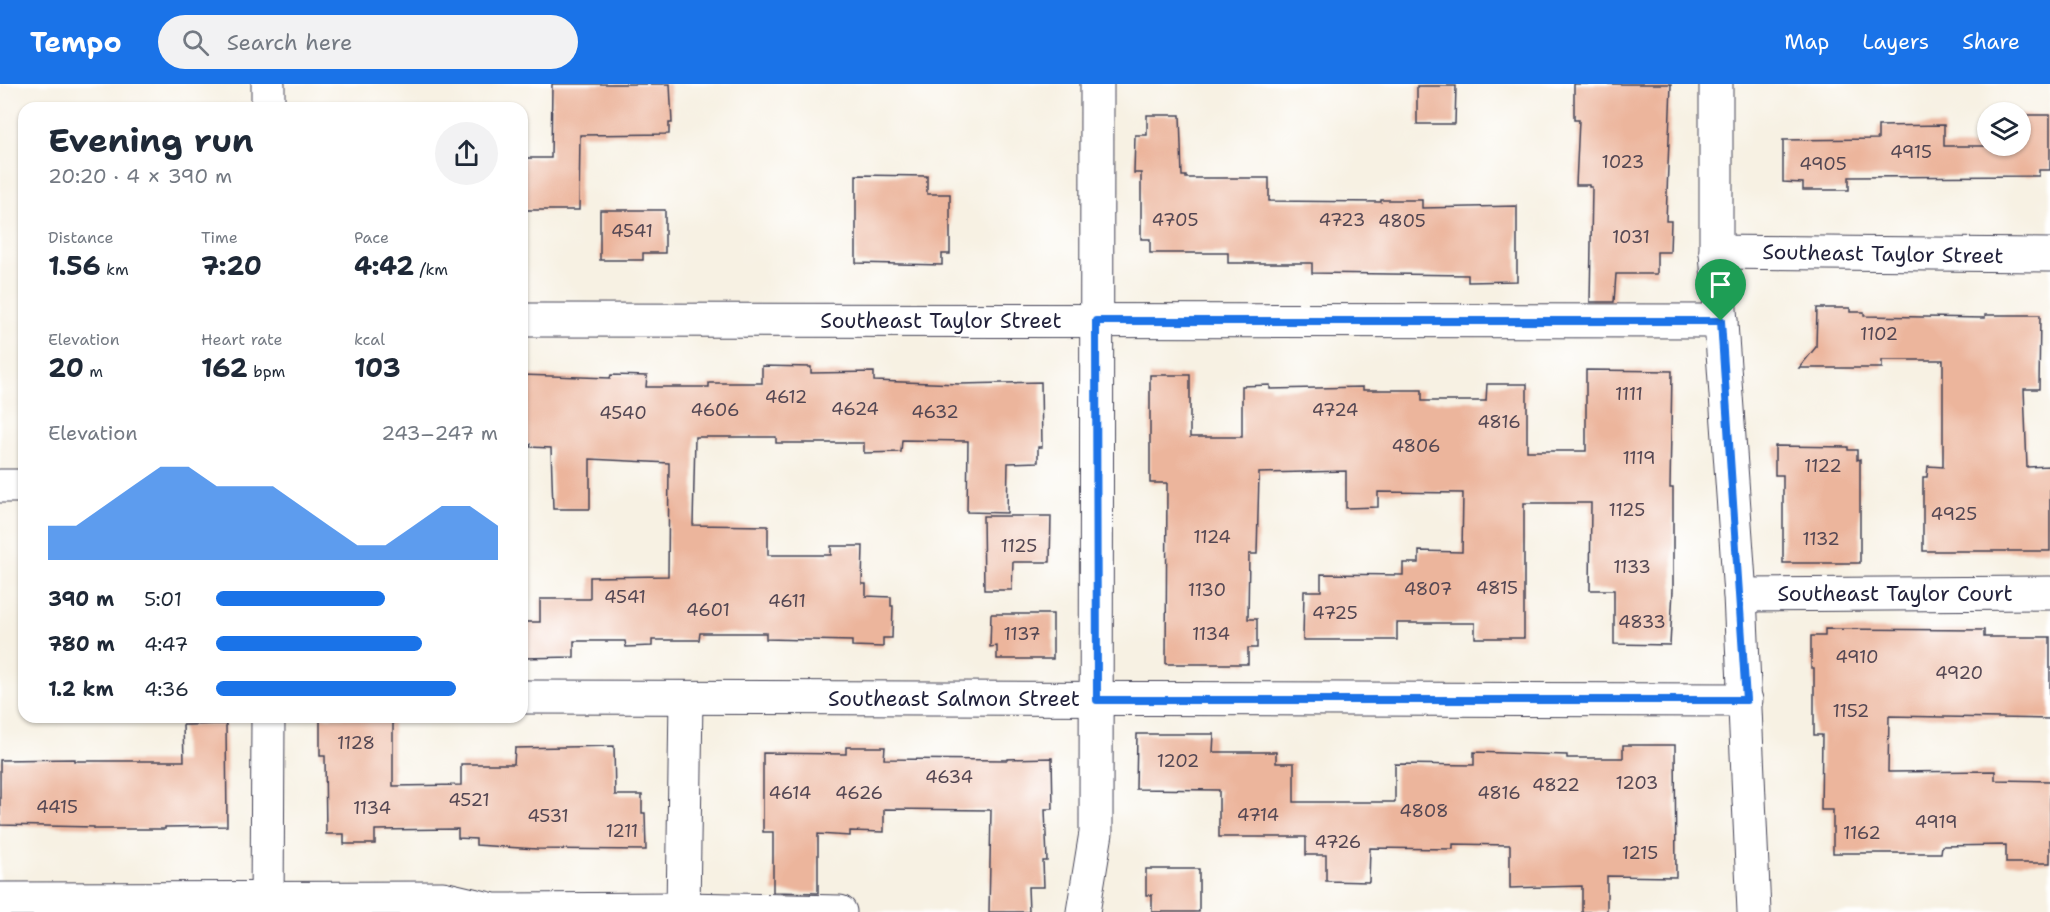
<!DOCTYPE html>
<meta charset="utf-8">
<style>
:root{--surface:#fff;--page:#f2f2f3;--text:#1f2937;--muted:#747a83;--accent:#1a73e8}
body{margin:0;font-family:"Shantell Sans",sans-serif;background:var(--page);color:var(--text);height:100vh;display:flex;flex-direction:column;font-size:22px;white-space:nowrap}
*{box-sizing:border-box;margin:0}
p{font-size:20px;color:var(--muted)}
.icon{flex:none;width:33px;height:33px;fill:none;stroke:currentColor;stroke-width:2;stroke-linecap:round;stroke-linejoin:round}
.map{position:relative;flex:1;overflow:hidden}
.panel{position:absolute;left:18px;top:18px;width:510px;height:621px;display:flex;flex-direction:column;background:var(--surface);border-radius:18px;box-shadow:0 2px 4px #0004}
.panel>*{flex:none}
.buttons{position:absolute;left:1977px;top:18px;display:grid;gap:12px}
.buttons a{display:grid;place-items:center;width:54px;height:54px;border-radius:50%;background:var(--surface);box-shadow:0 2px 4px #0004;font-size:30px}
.pin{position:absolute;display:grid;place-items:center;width:51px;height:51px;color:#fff;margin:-62px -26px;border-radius:50% 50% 50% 0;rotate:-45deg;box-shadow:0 0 6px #0007}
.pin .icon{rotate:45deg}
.round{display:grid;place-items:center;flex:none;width:63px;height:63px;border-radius:32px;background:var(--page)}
.headline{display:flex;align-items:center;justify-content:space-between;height:102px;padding:0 30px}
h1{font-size:33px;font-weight:700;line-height:45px}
.metrics{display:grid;grid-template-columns:repeat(3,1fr);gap:9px;height:102px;padding:6px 30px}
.metrics div{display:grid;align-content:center}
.metrics b{font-size:26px;font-weight:700}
.metrics small{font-size:16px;font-weight:400}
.metrics p{font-size:16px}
.chart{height:168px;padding:12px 30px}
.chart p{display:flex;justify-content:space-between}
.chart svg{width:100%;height:108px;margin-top:6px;fill:var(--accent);opacity:.7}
ul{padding:0 30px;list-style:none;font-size:20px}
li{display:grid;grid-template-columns:96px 72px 1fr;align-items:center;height:45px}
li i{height:15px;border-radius:8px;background:var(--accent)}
header{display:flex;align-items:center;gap:36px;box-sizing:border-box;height:84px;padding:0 30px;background:var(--accent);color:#fff}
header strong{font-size:28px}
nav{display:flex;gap:33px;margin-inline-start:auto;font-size:21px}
.search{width:420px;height:54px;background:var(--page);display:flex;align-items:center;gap:15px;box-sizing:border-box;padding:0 21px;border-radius:33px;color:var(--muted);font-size:22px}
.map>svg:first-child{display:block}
.building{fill:#ecb59c}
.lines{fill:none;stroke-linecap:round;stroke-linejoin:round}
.minor-casing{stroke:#424154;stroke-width:35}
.minor{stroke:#fff;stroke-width:33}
.route-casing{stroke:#fff;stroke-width:12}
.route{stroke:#1a73e8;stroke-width:8}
.labels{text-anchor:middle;stroke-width:4.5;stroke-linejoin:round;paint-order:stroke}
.number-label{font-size:18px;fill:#544753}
.street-label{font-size:21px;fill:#22223b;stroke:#fff}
</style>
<header>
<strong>Tempo</strong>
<div class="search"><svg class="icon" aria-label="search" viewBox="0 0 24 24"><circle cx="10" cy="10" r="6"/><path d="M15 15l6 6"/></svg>Search here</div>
<nav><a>Map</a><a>Layers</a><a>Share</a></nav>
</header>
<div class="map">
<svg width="2050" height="828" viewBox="0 0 2050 828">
<rect width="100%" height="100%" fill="#fff"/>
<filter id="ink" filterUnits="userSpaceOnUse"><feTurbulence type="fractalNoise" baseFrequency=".0167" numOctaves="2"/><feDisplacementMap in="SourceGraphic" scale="12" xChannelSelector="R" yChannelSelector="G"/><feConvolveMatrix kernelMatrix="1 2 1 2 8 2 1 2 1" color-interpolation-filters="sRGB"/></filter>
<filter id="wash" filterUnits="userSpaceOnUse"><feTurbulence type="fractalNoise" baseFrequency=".008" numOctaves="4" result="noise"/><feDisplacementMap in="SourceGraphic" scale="24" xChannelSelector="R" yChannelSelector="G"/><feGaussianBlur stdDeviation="1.35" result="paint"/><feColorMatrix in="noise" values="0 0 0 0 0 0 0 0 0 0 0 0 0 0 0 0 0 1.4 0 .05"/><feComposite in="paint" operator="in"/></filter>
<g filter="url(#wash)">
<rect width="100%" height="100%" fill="#f7f1e3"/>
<g id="blocks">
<!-- building -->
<g class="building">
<path d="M552 0H670L672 39H669V50L580 51 579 126H522V74H551Z"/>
<path d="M1574 0H1671L1666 137H1671L1670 168H1657V190H1616L1614 218H1590L1592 103H1589V101H1576L1579 36H1574Z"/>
<path d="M1417 2H1456L1455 40H1417Z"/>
<path d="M1147 31H1180L1182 92H1186V94H1269V117L1381 118V116H1422V124L1517 122V197L1468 198V191L1312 189V179H1228V169H1150V155H1141V89H1134L1135 51H1147Z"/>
<path d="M2020 31H2050V86H2039V92L1849 93V106H1803V99L1783 98V56L1878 55V42L1944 41V62H2020Z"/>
<path d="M856 91 927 92V110H950V170H942V181L856 179Z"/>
<path d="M600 126H665V169H643V176H600Z"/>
<path d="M1817 224H1850V228H1864V232L1985 234V231H2040L2039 305H2024L2027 383 2050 382V467H1923V393H1927L1928 382 1943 383V276H1882V284H1799L1816 263Z"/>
<path d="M762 282 811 283V289L874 288V297L960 300 1041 298 1042 363H1038V378L1008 379 1007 429 967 428 968 357 902 356 901 368 864 369V359H776V353H695L693 441 768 442V471H831V462H863L862 500H866V512L891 513V522H893L892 554H883V563L852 562V557L766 555V549H700L699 556H652V562L626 563 625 557H574V573L522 574V538H540V515H590V493L668 492 669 379 590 375V425H553L551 364 530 363 531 360H522V291L610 294 611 291 647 292 646 303H709V299H762Z"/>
<path d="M1586 286 1672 287 1670 404H1673V506L1670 561 1614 560V506H1590L1591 419H1524V554H1475V539H1397V556H1303L1304 507H1321V490L1403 491V479H1419V467L1462 468 1463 409 1378 408V423L1346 424V387L1259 389 1257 470H1249L1248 535H1257V564H1248V580H1166L1167 399H1150V291H1190V353H1242V302L1270 301V305L1363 303V306H1422V317H1486L1487 300H1527V367H1586Z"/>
<path d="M1775 362 1848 363V366H1857V376L1860 375V479H1783V391H1775Z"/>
<path d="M983 432H1051L1050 478H1013L1012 506H984Z"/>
<path d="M991 530H1053V575H997V562L990 563Z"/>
<path d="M1825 545 1984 546V553H2050V635L1889 632 1888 688 1995 687V696L2050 697V779H2006V761L1942 762 1941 769H1833V726H1821L1822 651H1814V584H1811V552H1825Z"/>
<path d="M320 633H393V702L461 701V680H514L515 664 614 662 615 711H642V729H645L646 766 537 765 476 761V755L458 754V745L375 746V760H344V750H326L325 672H320Z"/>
<path d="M226 640 227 742 165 743V745H94V743L0 741V676L75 675V677H184L183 641Z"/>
<path d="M1137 650H1214L1213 668H1276V679H1294V718H1395V680L1474 681V668L1567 671V674H1623V661H1675L1676 793 1607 792V828H1582V802L1510 804V761L1453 760V765L1370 764 1369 798 1326 797V771H1306V753H1219V706L1136 705Z"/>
<path d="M846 663H885L884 675 1007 676V675L1052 674 1053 725H1045L1047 777H1043L1044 803H1028L1029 828H989L991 726 884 725V748L850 747V752L818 750V809L773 808V748H763V669L846 670Z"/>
<path d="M1146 785H1199V828H1152V811H1146Z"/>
</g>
</g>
</g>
<g filter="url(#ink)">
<use href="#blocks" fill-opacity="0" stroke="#424154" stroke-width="1.5"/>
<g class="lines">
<defs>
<g id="minor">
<path d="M268 0V24"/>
<path d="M1716 0V168L1740 511 1754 828"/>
<path d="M1716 168 2050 171"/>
<path d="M522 236 1721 237"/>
<path d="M0 402H24"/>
<path d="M1740 511 2050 509"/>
<path d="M522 613 1746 616"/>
<path d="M0 815 443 814 494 826 683 825 840 828"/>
<path d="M267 828 268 633"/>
<path d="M683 828 686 614"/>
<path d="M1083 828 1096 749 1097 0"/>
</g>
</defs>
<!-- minor casing -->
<use href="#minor" class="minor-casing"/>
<!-- minor -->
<use href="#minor" class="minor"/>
</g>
</g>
<g class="lines" filter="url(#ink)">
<defs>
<path id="route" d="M1096 237H1721L1746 616H1097Z"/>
</defs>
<!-- route casing -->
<use href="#route" class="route-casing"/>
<!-- route -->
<use href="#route" class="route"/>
</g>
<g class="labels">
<!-- number labels -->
<g class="number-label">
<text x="1911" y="74">4915</text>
<text x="1623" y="84">1023</text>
<text x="1823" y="86">4905</text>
<text x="1175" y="142">4705</text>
<text x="1342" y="142">4723</text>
<text x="1402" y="143">4805</text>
<text x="632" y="153">4541</text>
<text x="1631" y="159">1031</text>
<text x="1879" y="256">1102</text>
<text x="1629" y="316">1111</text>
<text x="786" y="319">4612</text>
<text x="855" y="331">4624</text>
<text x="715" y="332">4606</text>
<text x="1335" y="332">4724</text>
<text x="935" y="334">4632</text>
<text x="623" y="335">4540</text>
<text x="1499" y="344">4816</text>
<text x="1416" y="368">4806</text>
<text x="1639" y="380">1119</text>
<text x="1823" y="388">1122</text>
<text x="1627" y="432">1125</text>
<text x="1954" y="436">4925</text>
<text x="1212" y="459">1124</text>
<text x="1821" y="461">1132</text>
<text x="1019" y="468">1125</text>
<text x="1632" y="489">1133</text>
<text x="1497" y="510">4815</text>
<text x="1428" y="511">4807</text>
<text x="1207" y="512">1130</text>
<text x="625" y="519">4541</text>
<text x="787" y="523">4611</text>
<text x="708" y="532">4601</text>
<text x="1335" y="535">4725</text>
<text x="1642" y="544">4833</text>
<text x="1022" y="556">1137</text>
<text x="1211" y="556">1134</text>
<text x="1857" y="579">4910</text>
<text x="1959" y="595">4920</text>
<text x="1851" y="633">1152</text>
<text x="356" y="665">1128</text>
<text x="1178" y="683">1202</text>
<text x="949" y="699">4634</text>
<text x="1637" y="705">1203</text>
<text x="1556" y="707">4822</text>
<text x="790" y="715">4614</text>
<text x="859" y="715">4626</text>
<text x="1499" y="715">4816</text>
<text x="469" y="722">4521</text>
<text x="57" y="729">4415</text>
<text x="372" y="730">1134</text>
<text x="1424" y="733">4808</text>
<text x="1258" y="737">4714</text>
<text x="548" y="738">4531</text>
<text x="1936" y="744">4919</text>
<text x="622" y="753">1211</text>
<text x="1862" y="755">1162</text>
<text x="1338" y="764">4726</text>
<text x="1640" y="775">1215</text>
</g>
<!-- street labels -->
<g class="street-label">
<text transform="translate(1883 170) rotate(1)" y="7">Southeast Taylor Street</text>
<text x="941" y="244">Southeast Taylor Street</text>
<text x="1895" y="517">Southeast Taylor Court</text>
<text x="954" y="622">Southeast Salmon Street</text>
</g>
</g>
</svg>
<div class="buttons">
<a><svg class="icon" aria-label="layers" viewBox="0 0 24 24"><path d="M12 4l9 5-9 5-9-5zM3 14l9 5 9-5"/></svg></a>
</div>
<div class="pin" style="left:1721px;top:237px;background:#1e9e55"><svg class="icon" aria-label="arrive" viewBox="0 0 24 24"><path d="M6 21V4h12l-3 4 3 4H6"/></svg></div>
<section class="panel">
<div class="headline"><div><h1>Evening run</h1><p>20:20 · 4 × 390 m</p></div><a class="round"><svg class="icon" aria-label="share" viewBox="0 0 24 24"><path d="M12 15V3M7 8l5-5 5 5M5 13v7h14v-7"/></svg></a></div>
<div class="metrics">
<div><p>Distance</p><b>1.56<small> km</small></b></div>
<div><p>Time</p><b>7:20</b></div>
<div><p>Pace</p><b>4:42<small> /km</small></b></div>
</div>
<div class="metrics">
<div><p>Elevation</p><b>20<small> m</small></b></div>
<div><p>Heart rate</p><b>162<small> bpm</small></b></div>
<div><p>kcal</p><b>103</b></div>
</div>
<div class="chart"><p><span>Elevation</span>243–247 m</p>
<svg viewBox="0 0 160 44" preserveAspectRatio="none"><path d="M0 44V30L10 30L20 22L30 14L40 6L50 6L60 14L70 14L80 14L90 22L100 30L110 38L120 38L130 30L140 22L150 22L160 30V44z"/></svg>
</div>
<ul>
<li><b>390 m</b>5:01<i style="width:60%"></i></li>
<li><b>780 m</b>4:47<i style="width:73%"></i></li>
<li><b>1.2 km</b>4:36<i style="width:85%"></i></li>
</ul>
</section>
</div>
